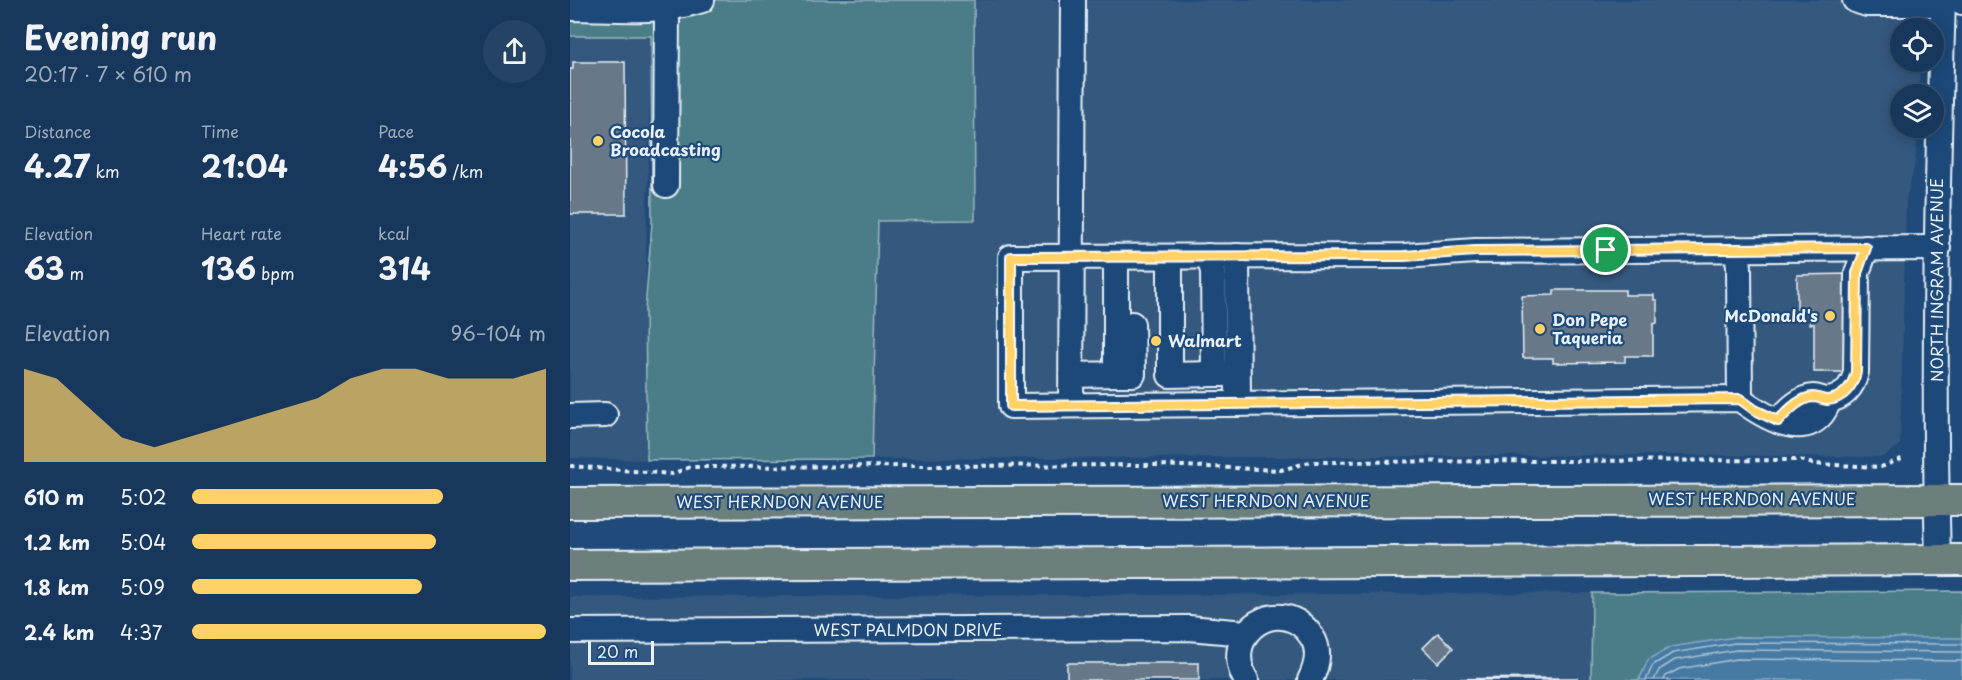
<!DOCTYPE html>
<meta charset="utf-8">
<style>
:root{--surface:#17385c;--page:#244365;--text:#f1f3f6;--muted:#9eacbb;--line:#365272;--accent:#ffd166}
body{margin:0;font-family:"Playpen Sans",sans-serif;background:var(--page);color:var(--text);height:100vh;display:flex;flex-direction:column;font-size:22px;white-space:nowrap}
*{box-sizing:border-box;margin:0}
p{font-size:20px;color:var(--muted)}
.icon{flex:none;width:33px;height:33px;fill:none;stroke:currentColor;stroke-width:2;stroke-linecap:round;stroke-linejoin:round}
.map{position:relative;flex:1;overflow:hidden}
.panel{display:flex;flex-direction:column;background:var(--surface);width:570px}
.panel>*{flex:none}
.fabs{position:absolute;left:1320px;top:18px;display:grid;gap:12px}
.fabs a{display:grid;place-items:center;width:54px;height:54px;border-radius:50%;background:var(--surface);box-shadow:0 3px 15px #0003,0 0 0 2px var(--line);font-size:30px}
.scale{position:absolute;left:18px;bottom:15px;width:66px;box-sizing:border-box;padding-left:6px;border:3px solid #e8f1f8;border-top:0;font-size:16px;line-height:21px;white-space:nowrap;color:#e8f1f8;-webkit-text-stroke:4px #1f4a7a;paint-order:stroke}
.pin{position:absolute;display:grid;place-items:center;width:51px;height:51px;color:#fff;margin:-26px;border:3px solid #fff;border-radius:50%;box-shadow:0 2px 6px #0007}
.round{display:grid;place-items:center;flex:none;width:63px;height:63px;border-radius:32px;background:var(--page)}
.overview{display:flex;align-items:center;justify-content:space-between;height:102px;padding:0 24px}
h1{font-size:33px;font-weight:700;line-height:45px}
.stats{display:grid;grid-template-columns:repeat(3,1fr);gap:9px;height:102px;padding:6px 24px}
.stats div{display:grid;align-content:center}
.stats b{font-size:30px;font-weight:700}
.stats small{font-size:16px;font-weight:400}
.stats p{font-size:16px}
.chart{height:168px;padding:12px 24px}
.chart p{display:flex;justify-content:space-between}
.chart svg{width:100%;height:108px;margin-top:6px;fill:var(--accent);opacity:.7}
ul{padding:0 24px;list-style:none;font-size:20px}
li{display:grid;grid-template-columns:96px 72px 1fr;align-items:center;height:45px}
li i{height:15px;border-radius:8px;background:var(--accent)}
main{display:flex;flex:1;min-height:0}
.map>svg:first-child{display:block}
.built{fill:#35587e}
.green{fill:#4c7d88;stroke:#9ab7c0;stroke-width:1.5}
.water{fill:#467aa3;stroke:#87aac5;stroke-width:1.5}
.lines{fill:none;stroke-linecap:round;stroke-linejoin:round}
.shore{stroke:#a7c1d6;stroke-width:1.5}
.building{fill:#687888;stroke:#e8f1f8;stroke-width:1.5}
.minor-casing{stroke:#e8f1f8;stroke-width:28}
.major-casing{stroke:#e8f1f8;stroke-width:34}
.path{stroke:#e8f1f8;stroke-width:4;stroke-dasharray:4.5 4.5;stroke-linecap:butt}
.minor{stroke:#1f4a7a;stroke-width:24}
.major{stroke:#6c7f7c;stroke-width:30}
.route-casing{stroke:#fff;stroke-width:12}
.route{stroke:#ffd166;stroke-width:8}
.poi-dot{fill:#ffd166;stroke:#1f4a7a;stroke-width:2}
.labels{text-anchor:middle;stroke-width:4.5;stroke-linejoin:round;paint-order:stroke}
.poi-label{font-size:16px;font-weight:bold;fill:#e8f1f8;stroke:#1f4a7a;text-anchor:start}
.street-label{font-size:16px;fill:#e8f1f8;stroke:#1f4a7a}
</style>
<main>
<section class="panel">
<div class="overview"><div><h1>Evening run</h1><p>20:17 · 7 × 610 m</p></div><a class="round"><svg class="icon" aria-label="share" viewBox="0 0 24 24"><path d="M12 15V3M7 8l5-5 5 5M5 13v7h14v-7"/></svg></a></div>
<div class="stats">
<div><p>Distance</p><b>4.27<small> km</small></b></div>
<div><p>Time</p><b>21:04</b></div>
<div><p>Pace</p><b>4:56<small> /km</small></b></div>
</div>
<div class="stats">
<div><p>Elevation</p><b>63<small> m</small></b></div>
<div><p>Heart rate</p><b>136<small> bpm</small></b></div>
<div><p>kcal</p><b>314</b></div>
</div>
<div class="chart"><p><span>Elevation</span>96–104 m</p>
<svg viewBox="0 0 160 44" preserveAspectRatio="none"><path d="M0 44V6L10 10L20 22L30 34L40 38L50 34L60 30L70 26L80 22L90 18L100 10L110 6L120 6L130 10L140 10L150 10L160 6V44z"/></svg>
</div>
<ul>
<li><b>610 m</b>5:02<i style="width:71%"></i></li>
<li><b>1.2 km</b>5:04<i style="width:69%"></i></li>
<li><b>1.8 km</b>5:09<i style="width:65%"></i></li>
<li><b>2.4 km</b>4:37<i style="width:100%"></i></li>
</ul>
</section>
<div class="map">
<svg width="1392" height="680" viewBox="0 0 1392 680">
<rect width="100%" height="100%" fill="#1f4a7a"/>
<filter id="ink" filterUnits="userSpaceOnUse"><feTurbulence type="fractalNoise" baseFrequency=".0167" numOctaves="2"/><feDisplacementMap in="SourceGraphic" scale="12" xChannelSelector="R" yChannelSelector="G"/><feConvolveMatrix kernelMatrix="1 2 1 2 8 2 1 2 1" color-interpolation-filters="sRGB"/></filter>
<g filter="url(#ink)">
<!-- built -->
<g class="built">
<path d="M404 0H1351V28H1330V62H1350L1349 94H1330V128H1348L1345 163 1336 200 1330 445 1313 457 1107 455 302 459 308 221 405 220Z"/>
<path d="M0 36H81L75 310 77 460 0 458Z"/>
<path d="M1022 593 1021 680H0V597Z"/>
</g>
<!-- green -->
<g class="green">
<path d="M138 0H404L405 220 308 221 302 459 77 460 75 310 82 222 81 36H0V11Z"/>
<path d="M1392 591V680H1021L1022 593Z"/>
</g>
<!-- water -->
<path class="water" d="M1165 637 1392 638V680H1069L1078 660 1101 647Z"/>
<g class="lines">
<!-- shore -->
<g class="shore">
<path d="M1076 680 1083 665 1103 653 1165 643 1392 644"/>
<path d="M1084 680 1089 670 1105 660 1166 650 1392 652"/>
<path d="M1094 680 1096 676 1109 669 1167 659 1392 661"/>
</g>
</g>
<!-- building -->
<g class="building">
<path d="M3 62H55L56 214H0V69H3Z"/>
<path d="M1280 274 1282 372H1244V324H1240V309H1227V275Z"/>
<path d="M984 290H1055V295H1084V300H1087V323L1083 324V356H1055V362L983 363V358H953L952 296 984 295Z"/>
<path d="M868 633 883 648 868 663 853 648Z"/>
<rect x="497" y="663" width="132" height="17"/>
<path d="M1007 678V680H843V679Z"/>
</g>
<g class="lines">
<defs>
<g id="minor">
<path d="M1285 0 1297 4H1373"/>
<path d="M1391 0 1392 2"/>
<path d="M0 8C43 8 90 14 132 0"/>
<path d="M96 185 97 8"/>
<path d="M1167 249 1169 267 1170 399"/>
<path d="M638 256 643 271 644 374H658"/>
<path d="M667 256 668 404"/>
<path d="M600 257V375L644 374"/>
<path d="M546 374H563L562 324"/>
<path d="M502 375 546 374V257"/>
<path d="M1259 400C1243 446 1197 419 1170 399L441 406V257L834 256 905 251 1368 248"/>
<path d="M501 405 503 0"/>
<path d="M0 416 35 415"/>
<path d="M1208 421C1217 412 1229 398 1243 397 1248 397 1253 400 1257 400 1273 399 1283 386 1286 372L1287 273 1296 248"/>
<path d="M1368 560C1363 374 1367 187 1373 0"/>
<path d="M0 631 619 628 675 633"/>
<path d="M676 680C648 631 713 591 742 637 751 651 747 666 740 680"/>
</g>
<g id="major">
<path d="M0 503 1392 500"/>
<path d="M0 565 1392 560"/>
</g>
</defs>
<!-- minor casing -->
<use href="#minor" class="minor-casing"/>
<!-- major casing -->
<use href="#major" class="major-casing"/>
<!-- path -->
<path class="path" d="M0 466 102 474 120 467 588 465 711 470 740 462 1230 460 1243 464 1311 467 1334 458"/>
<!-- minor -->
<use href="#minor" class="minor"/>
<!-- major -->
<use href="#major" class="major"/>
</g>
</g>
<g class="lines" filter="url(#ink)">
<defs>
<path id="route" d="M1296 248 1287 273 1286 372C1283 386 1273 399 1257 400 1253 400 1248 397 1243 397 1229 398 1217 412 1208 421L1185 410 1170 399 441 406V257L834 256 905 251Z"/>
</defs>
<!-- route casing -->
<use href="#route" class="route-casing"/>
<!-- route -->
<use href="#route" class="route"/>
</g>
<!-- markers -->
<g class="poi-dot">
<circle cx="28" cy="141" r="6"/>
<circle cx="1260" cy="316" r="6"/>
<circle cx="970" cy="329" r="6"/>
<circle cx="586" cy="341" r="6"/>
</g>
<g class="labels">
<!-- poi labels -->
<g class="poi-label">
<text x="40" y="138">Cocola<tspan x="40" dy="18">Broadcasting</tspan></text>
<text x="1248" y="322" text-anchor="end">McDonald's</text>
<text x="982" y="326">Don Pepe<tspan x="982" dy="18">Taqueria</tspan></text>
<text x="598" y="347">Walmart</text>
</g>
<!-- street labels -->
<g class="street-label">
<text transform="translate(1367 280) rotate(-90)" y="6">NORTH INGRAM AVENUE</text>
<text x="1182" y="505">WEST HERNDON AVENUE</text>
<text x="696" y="507">WEST HERNDON AVENUE</text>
<text x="210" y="508">WEST HERNDON AVENUE</text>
<text x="338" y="636">WEST PALMDON DRIVE</text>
</g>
</g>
</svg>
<div class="fabs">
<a><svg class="icon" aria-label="locate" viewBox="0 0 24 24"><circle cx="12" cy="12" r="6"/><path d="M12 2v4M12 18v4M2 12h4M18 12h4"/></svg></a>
<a><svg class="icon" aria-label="layers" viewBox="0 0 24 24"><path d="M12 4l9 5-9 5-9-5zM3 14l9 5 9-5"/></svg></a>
</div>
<div class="scale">20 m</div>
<div class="pin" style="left:1036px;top:250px;background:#1e9e55"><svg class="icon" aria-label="arrive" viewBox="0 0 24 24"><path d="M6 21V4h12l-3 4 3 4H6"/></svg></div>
</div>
</main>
